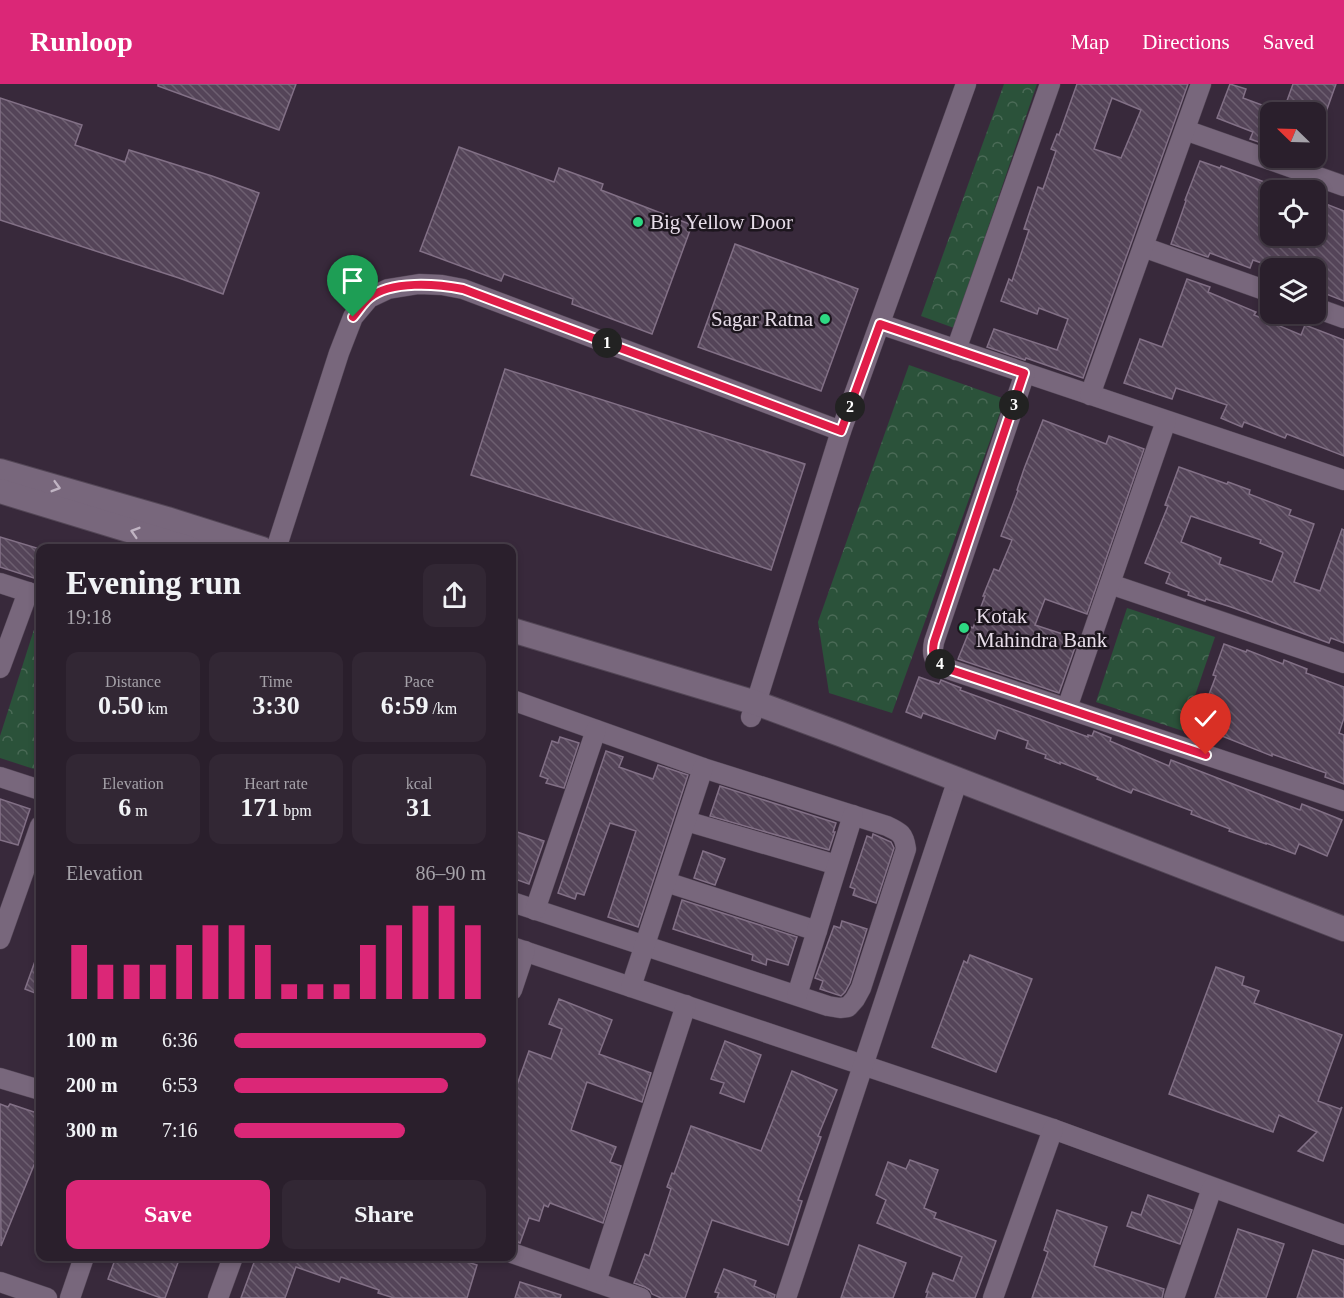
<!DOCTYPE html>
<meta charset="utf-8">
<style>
:root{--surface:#2a1f2c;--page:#322734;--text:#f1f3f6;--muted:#a5a2a9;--line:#463d48;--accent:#db2777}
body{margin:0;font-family:Georgia,serif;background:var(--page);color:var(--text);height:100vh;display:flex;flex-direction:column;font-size:22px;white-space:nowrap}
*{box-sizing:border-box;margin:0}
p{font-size:20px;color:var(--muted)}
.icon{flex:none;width:33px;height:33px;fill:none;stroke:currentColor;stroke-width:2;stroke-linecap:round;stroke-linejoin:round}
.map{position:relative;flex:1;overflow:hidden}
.sheet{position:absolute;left:36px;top:460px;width:480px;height:717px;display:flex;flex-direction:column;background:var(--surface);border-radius:12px;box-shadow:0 3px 9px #0003,0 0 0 2px var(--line)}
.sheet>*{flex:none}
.needle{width:39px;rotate:293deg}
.fabs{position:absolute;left:1260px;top:18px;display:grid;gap:12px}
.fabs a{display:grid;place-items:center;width:66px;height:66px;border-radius:12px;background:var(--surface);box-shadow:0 3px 9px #0003,0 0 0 2px var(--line);font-size:30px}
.pin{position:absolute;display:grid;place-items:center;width:51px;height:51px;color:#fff;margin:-62px -26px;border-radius:50% 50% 50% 0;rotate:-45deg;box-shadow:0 0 6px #0007}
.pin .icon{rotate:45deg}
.km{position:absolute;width:30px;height:30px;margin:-15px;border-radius:50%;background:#222;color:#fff;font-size:16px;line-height:30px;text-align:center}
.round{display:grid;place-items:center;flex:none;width:63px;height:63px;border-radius:12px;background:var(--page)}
.summary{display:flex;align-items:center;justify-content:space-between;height:102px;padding:0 30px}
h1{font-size:33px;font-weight:700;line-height:45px}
.figures{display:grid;grid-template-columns:repeat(3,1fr);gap:9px;height:102px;padding:6px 30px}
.figures div{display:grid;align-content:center;border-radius:12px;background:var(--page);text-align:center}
.figures b{font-size:26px;font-weight:700}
.figures small{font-size:16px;font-weight:400}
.figures p{font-size:16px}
.chart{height:168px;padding:12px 30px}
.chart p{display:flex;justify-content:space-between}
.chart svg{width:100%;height:108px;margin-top:6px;stroke:var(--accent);stroke-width:6}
.primary-button{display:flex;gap:12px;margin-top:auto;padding:12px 30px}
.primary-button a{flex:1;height:69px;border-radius:12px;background:var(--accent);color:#fff;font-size:24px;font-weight:700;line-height:69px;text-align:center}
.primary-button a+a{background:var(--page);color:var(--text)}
ul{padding:0 30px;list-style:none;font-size:20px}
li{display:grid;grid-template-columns:96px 72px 1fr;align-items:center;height:45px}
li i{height:15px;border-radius:8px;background:var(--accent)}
header{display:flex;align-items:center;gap:36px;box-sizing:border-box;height:84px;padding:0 30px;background:var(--accent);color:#fff}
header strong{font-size:28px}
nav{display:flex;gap:33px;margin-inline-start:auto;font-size:21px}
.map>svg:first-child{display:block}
.park{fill:url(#park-crowns)}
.building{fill:url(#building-back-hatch);stroke:#827086;stroke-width:1.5;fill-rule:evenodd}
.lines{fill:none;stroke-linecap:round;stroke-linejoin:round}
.minor-casing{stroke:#534656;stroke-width:21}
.tertiary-casing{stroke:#534656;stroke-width:26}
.minor{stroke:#78677c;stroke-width:20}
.tertiary{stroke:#78677c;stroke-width:24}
.oneway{stroke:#c0b4c3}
.route-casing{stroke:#fff;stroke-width:12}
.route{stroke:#e11d48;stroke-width:8}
.poi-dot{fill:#2ed883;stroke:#1c151d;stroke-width:2}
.labels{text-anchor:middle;stroke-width:5;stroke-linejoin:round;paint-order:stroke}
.poi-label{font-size:21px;fill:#e7dde9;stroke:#1c151d;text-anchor:start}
</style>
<header>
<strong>Runloop</strong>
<nav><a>Map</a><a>Directions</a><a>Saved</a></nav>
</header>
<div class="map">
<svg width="1344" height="1214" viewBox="0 0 1344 1214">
<defs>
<pattern id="park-crowns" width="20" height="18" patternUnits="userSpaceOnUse" patternTransform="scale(1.5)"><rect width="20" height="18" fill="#2b523a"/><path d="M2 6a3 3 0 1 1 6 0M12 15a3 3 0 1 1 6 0" fill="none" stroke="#4a6a56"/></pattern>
<pattern id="building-back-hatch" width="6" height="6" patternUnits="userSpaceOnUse" patternTransform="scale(1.5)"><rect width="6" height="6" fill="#544458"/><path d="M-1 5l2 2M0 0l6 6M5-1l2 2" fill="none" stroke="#6d5f70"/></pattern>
</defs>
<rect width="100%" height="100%" fill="#38293b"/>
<!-- park -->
<g class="park">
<path d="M1004 0H1037L954 244 921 232Z"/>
<path d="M909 281 1005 315 892 629 829 609 818 538Z"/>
<path d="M1127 524 1215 553 1183 647 1096 618Z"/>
<path d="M38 533 40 534V687L0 674V652Z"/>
</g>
<!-- building -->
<g class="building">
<path d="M158 0H296L279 46 158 2Z"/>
<path d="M1077 0H1188L1083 294 1026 274 1025 276 987 263 994 245 1057 266 1068 235 1039 224 1037 230 1001 217 1009 195 1012 197 1029 146 1024 145 1038 103 1043 105 1056 67 1051 65 1057 50 1059 51ZM1112 14 1141 26 1121 74 1094 65Z"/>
<path d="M1230 0 1246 5 1243 14 1270 24V62L1250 55 1253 48 1217 34Z"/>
<path d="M1293 0H1336L1326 28H1283Z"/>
<path d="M0 14 82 41 75 61 125 78 129 66 212 92 259 109 223 210 179 194 0 136Z"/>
<path d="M459 63 554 98 559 84 603 100 601 106 692 141 652 250 572 220 573 215 504 190 501 197 420 167Z"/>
<path d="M1200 77 1220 84 1221 82 1270 100V152H1316V116L1344 127V217L1316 206V184H1276L1253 176 1250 184 1210 169 1208 173 1171 160 1186 117 1185 116Z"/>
<path d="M735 160 858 205 821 307 698 263Z"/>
<path d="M1187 195 1210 203 1208 208 1256 228 1254 231 1301 251 1305 241 1344 256V372L1287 350 1285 354 1244 338 1242 343 1221 334 1227 321 1176 304 1172 315 1124 299 1140 255 1162 263Z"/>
<path d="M505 285 805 380 771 486 471 391Z"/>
<path d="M1043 336 1106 360 1109 352 1144 365 1087 530 1045 515 1035 541 1078 555 1059 609 958 575 971 543 973 544 985 512H983L994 485 999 487 1012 456 1001 452 1018 407 1017 406 1024 385Z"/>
<path d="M1179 383 1227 400 1228 398 1250 406 1249 410 1291 426 1289 431 1314 440 1294 498 1320 507 1342 445 1344 446V559L1331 554 1329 559 1231 523 1206 515 1205 517 1188 511 1189 508 1166 499 1170 489 1145 479 1168 422 1165 421ZM1191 432 1261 456 1260 459 1282 468 1283 469 1272 498 1219 480 1221 474 1181 458Z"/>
<path d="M0 453 40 465V496L0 483Z"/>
<path d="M1224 560 1246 568 1247 566 1283 580 1284 576 1307 585 1306 589 1344 603V634L1339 649 1344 651V700L1325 693 1326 689 1272 670V672L1197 642 1216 592 1213 591Z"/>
<path d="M919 593 939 600 941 596 961 604 960 606 1088 653V651L1092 652 1094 647 1111 654 1110 657 1169 682 1171 676 1300 726 1302 720 1342 736 1327 772 1299 760 1295 770 1266 759V760L1229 747 1230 745 1191 730 1192 727 1133 705 1131 709 1097 695 1098 693 1060 678V680L1045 674 1046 671 1026 664 1028 657 998 646 995 655 923 629 921 634 906 628Z"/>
<path d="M560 653 579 659 564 704 546 699 548 695 540 692 552 657 558 659Z"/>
<path d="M606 667 623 673 619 683 653 695 658 681 688 691 638 843 608 833 636 747 610 739 584 811 577 809 575 815 558 809Z"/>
<path d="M720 702 836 739 833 748H835L829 766 710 732Z"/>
<path d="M0 715 30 725 18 761 0 756Z"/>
<path d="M517 748 544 757 529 800 512 794V764Z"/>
<path d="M873 750 891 758 894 764 876 819 853 811 855 805 850 803 867 752 872 754Z"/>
<path d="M703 767 725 775 715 801 694 794Z"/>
<path d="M682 816 797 853 788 881 767 875 766 881 752 876 753 871 673 845Z"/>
<path d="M842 837 867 845 850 899 845 908 841 912 820 905 823 897 815 894 834 842 840 844Z"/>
<path d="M39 866 40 867V911L25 905Z"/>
<path d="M970 871 1032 895 996 988 932 963 964 877 967 879Z"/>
<path d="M1216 883 1244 893 1242 901 1259 907 1254 919 1342 951 1318 1017 1340 1025 1342 1023 1323 1077 1298 1067 1317 1048 1279 1031 1273 1048 1169 1010Z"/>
<path d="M559 915 612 936 599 970 651 989 642 1018 587 998 571 1046 616 1063 610 1078 621 1082 603 1139 550 1119 548 1123 544 1121 539 1137 529 1134 520 1159 512 1157V1031L517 1016 512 1015 529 967 551 975 562 945 549 940Z"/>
<path d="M725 957 761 971 744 1018 720 1009 724 999 711 995Z"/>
<path d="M792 987 837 1006 818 1052 821 1053 798 1116 802 1117 788 1161 712 1136 685 1214H661L652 1210 650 1206 645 1203 634 1199 645 1170 649 1172 671 1105 667 1103 672 1089 674 1090 691 1042 761 1067Z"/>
<path d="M0 1020 8 1023 10 1020 40 1030V1083L34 1081 1 1162Z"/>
<path d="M910 1076 938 1086 924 1124 936 1129 934 1134 996 1157 975 1214H926L928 1208H926L933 1189 953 1197 962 1173 877 1139 886 1116 876 1111 888 1078 906 1085Z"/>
<path d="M1148 1111 1192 1126 1180 1160 1127 1142 1132 1128 1141 1131Z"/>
<path d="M1057 1126 1107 1143 1094 1182 1164 1205 1162 1214H1032L1048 1168 1044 1166Z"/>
<path d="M1238 1145 1284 1160 1266 1214H1215Z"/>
<path d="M859 1161 906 1179 893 1214H841Z"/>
<path d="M1313 1166 1344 1176V1214H1297Z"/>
<path d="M116 1173H180L165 1214H161L108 1195Z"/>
<path d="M256 1173H452L477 1181 467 1214H394L378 1209 379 1206 341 1193 339 1198 296 1183 285 1214H241Z"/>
<path d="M724 1185 756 1197 754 1202 775 1211 774 1214H717L719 1209 715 1208Z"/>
<path d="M520 1198 561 1211 560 1214H515Z"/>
</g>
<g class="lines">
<defs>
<g id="minor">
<path d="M1185 46 1344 102"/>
<path d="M1143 163 1270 208"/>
<path d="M1316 224 1344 234"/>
<path d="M880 240 1344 396"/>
<path d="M956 266 1050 0"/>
<path d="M1025 289 934 558C931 573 934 577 948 585L1344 717"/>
<path d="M1090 311 1201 0"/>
<path d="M276 465 339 269 353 233 369 214 388 205 419 200 442 201 463 205 841 347"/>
<path d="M0 499 40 512"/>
<path d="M1110 500 1344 579"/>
<path d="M0 584 28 508"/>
<path d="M512 616 703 684 887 742C900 748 904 750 906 765L861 904 855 915 848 923 840 924 828 922 512 818"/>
<path d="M1067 624 1166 337"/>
<path d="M751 633 756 619 841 347 966 0"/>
<path d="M0 693 40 706"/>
<path d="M686 737 837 781"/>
<path d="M666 798 817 847"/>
<path d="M535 826 596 646"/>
<path d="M0 855 40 742"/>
<path d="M512 863 1053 1045 1344 1151"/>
<path d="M631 903 703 684"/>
<path d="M512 906 525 867"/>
<path d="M797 911 853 731"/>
<path d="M0 994 40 1006"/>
<path d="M512 1169 641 1214"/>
<path d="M0 1198 47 1214"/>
<path d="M596 1198 686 921"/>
<path d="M70 1214 84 1173"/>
<path d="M218 1214 233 1173"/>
<path d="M786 1214 958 695"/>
<path d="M993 1214 1053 1045"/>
<path d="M1174 1214 1212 1104"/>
</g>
<g id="tertiary">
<path d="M0 387 167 435 262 465"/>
<path d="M0 407 191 465"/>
<path d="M512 546 756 619 840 650 1344 845"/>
</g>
</defs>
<!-- minor casing -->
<use href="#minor" class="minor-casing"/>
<!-- tertiary casing -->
<use href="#tertiary" class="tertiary-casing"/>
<!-- minor -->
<use href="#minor" class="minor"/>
<!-- tertiary -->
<use href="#tertiary" class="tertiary"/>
</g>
<!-- one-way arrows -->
<defs><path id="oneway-chevron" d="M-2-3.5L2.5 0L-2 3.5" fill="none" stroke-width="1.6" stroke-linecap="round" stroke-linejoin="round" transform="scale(1.5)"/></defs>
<g class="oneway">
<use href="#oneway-chevron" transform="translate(56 403) rotate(16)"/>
<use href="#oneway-chevron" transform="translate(135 448) rotate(-163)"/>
</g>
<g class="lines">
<defs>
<path id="route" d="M353 233C358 227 363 219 369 214 391 196 437 200 463 205L841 347 880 240 1024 289 934 558C931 573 934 577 948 585L1206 671"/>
</defs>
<!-- route casing -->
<use href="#route" class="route-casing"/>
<!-- route -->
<use href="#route" class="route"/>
</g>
<!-- markers -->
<g class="poi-dot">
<circle cx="638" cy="138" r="6"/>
<circle cx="825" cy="235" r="6"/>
<circle cx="964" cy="544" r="6"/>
</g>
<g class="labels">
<!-- poi labels -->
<g class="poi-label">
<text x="650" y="145">Big Yellow Door</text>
<text x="813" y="242" text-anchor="end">Sagar Ratna</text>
<text x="976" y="539">Kotak<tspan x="976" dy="24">Mahindra Bank</tspan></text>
</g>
</g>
</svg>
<div class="fabs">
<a><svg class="needle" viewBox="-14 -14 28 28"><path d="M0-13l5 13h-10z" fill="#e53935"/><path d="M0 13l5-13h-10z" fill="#a5a2a9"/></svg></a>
<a><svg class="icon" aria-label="locate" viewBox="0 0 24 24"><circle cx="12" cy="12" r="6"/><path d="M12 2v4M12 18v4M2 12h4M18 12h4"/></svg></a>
<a><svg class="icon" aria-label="layers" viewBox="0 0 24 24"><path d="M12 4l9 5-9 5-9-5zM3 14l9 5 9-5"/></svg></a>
</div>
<div class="pin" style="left:353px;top:233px;background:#1e9e55"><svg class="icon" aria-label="arrive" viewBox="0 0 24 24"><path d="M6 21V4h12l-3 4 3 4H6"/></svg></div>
<div class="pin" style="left:1206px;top:671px;background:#d93025"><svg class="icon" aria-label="check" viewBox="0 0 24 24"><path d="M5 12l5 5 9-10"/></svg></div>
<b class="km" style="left:607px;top:259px">1</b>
<b class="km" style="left:850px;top:323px">2</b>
<b class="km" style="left:1014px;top:321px">3</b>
<b class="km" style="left:940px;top:580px">4</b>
<section class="sheet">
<div class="summary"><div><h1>Evening run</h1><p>19:18</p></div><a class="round"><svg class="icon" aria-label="share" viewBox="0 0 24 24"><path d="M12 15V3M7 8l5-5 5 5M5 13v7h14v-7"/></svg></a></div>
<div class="figures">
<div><p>Distance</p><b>0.50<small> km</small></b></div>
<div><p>Time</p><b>3:30</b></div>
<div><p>Pace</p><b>6:59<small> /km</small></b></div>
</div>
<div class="figures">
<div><p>Elevation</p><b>6<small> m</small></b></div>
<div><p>Heart rate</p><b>171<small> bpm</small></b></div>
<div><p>kcal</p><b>31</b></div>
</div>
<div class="chart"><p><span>Elevation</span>86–90 m</p>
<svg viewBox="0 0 160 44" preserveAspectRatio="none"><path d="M5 44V22M15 44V30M25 44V30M35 44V30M45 44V22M55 44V14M65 44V14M75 44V22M85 44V38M95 44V38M105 44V38M115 44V22M125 44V14M135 44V6M145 44V6M155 44V14"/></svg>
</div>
<ul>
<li><b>100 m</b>6:36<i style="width:100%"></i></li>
<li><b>200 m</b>6:53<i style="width:85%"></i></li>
<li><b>300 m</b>7:16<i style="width:68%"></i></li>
</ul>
<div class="primary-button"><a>Save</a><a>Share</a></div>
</section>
</div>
